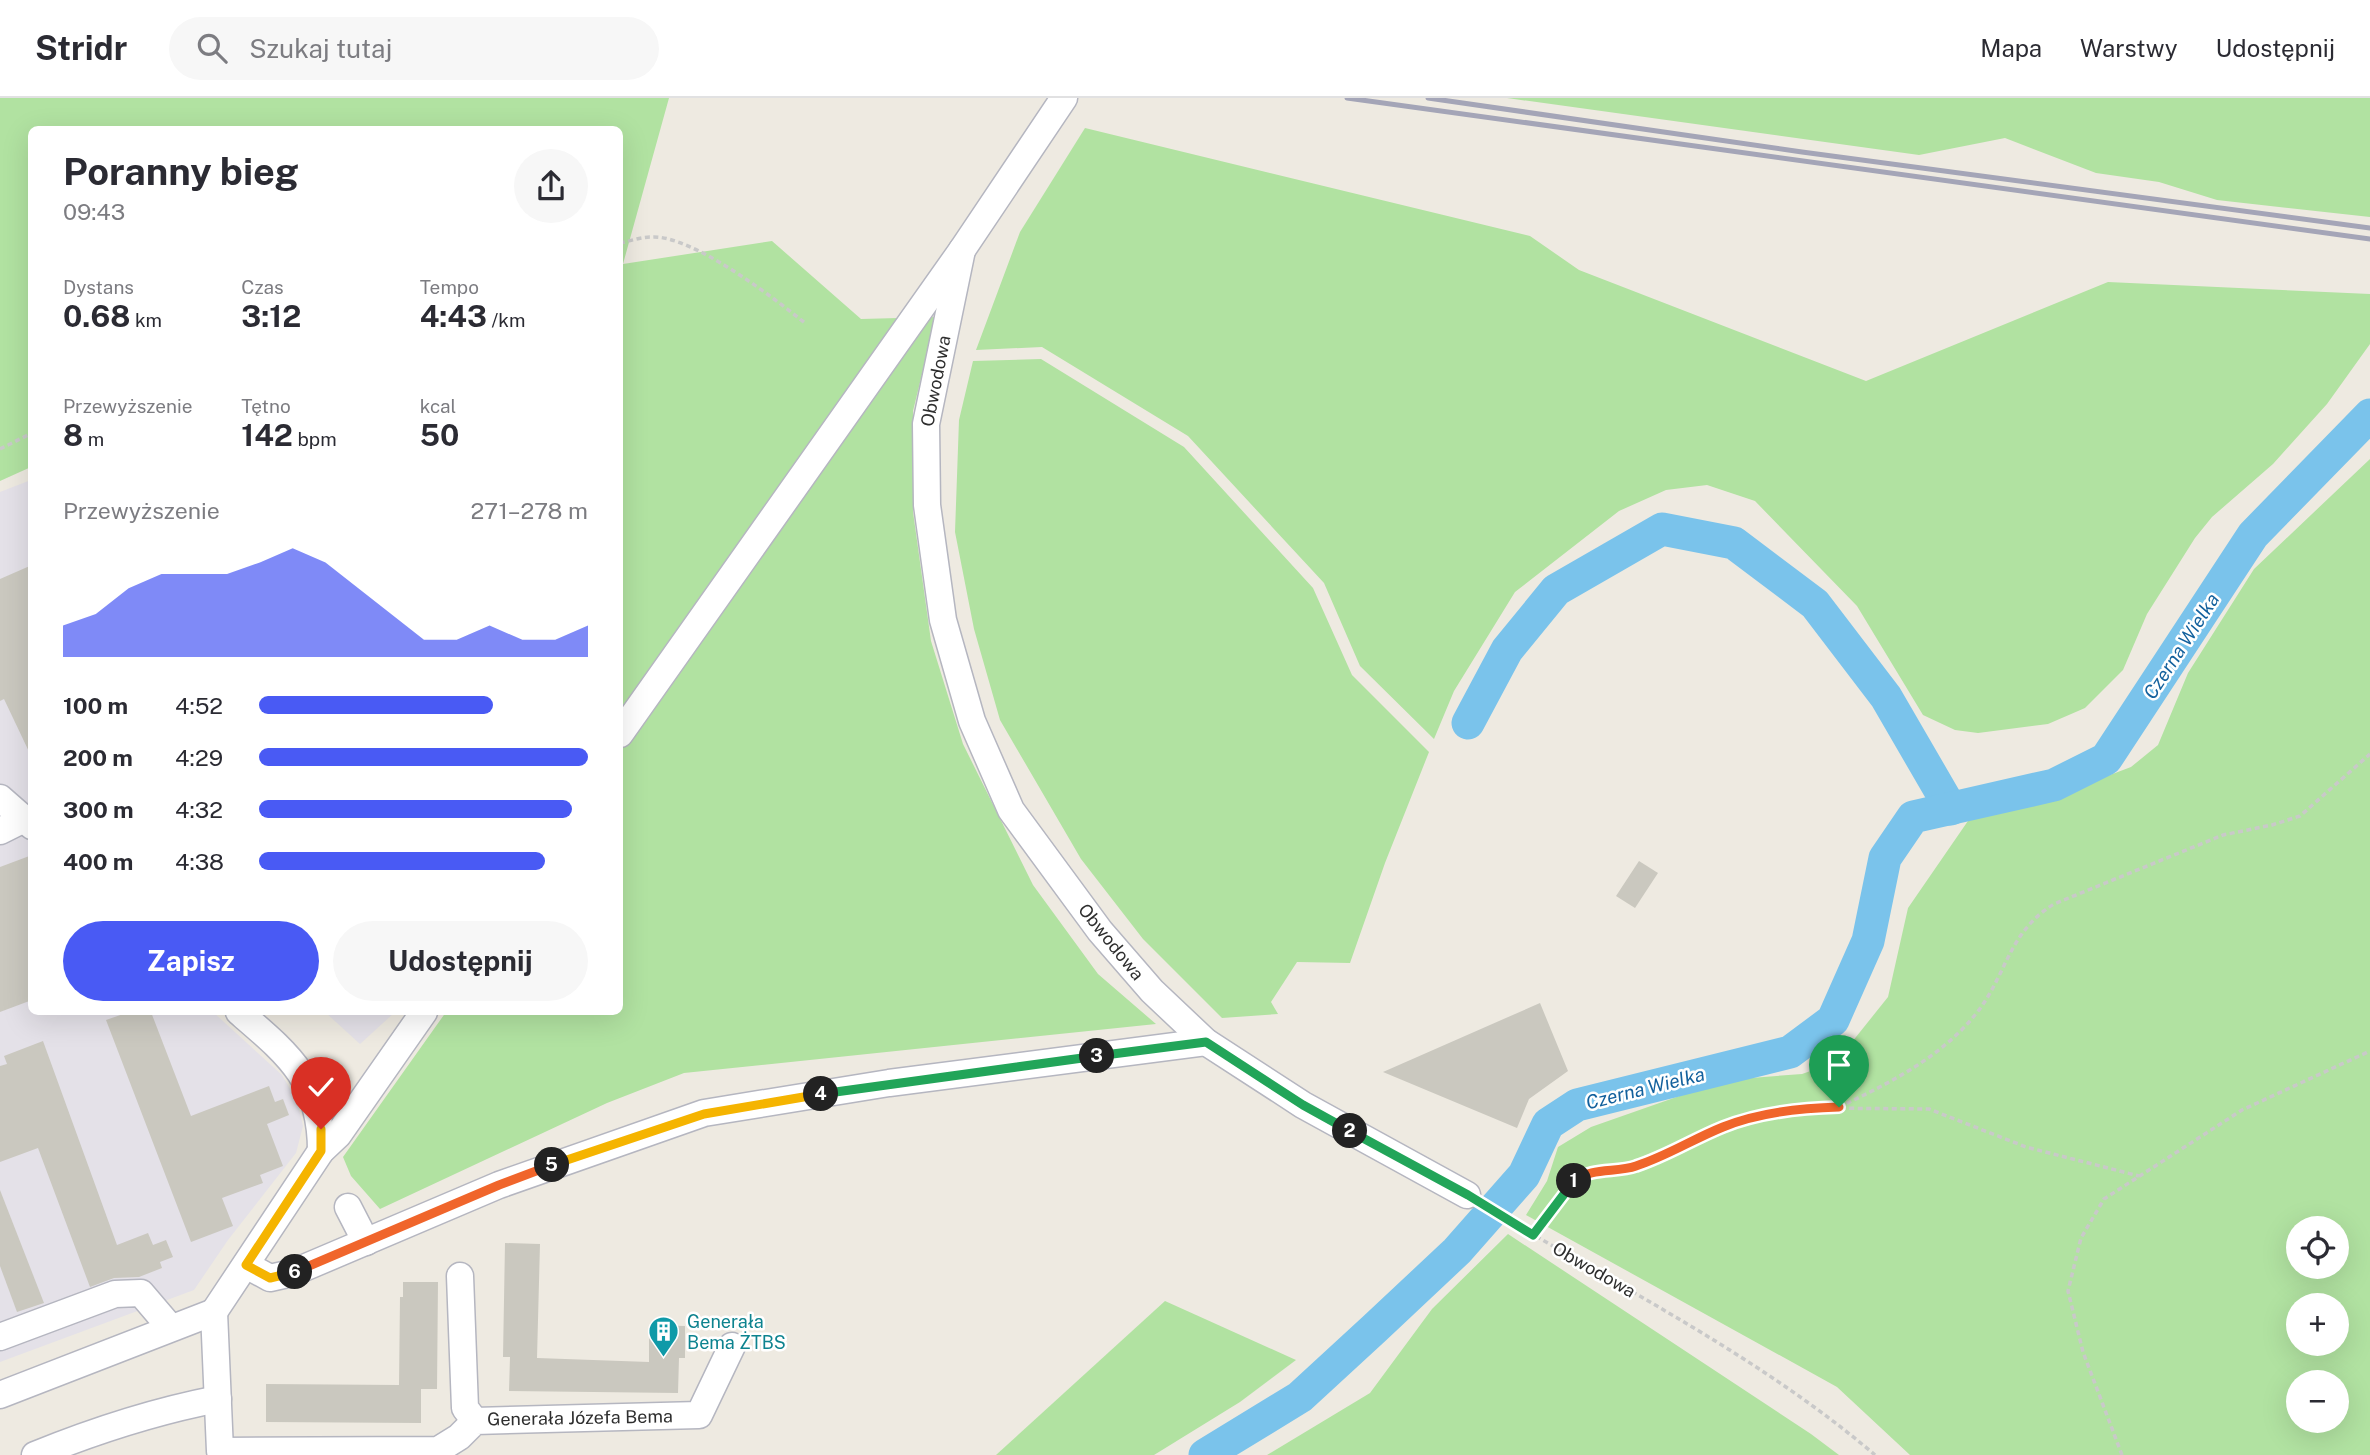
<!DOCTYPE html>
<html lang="pl">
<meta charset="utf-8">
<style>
:root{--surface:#fff;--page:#f7f7f7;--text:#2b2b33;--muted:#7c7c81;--line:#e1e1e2;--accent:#495af4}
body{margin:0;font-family:"Public Sans",sans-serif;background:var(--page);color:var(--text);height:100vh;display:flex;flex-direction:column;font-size:26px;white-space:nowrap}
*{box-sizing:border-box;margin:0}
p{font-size:23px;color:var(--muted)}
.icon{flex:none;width:38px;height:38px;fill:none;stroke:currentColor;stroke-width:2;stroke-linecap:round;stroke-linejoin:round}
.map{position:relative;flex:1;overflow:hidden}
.panel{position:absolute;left:28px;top:28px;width:595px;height:889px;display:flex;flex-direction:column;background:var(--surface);border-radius:10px;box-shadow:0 7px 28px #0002}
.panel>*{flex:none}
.fabs{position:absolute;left:2286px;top:1118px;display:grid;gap:14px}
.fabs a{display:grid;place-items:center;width:63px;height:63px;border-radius:50%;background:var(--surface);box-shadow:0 7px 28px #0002;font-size:35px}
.pin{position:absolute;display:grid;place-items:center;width:60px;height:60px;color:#fff;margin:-72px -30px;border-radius:50% 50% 50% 0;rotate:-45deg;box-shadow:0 0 7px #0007}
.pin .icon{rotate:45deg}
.km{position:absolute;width:35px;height:35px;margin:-18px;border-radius:50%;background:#222;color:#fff;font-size:19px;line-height:35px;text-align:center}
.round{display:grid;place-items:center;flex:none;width:74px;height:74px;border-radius:37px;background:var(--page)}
.headline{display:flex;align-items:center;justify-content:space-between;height:119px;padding:0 35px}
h1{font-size:38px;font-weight:700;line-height:52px}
.figures{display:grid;grid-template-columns:repeat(3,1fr);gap:10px;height:119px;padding:7px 35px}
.figures div{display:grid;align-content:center}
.figures b{font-size:30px;font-weight:700}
.figures small{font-size:19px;font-weight:400}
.figures p{font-size:19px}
.chart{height:196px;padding:14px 35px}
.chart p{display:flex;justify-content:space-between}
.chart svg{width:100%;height:126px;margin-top:7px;fill:var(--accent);opacity:.7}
.cta{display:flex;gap:14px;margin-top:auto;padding:14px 35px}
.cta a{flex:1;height:80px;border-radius:42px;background:var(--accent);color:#fff;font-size:28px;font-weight:700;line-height:80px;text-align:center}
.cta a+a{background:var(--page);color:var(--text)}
ul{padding:0 35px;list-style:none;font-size:23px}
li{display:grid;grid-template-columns:112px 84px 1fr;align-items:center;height:52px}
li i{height:18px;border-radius:9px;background:var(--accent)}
header{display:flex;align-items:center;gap:42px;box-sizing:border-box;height:98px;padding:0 35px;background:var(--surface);border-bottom:2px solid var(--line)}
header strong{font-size:33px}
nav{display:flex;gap:38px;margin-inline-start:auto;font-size:24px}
.search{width:490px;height:63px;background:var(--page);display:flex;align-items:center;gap:18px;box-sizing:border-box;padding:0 24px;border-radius:38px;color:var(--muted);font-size:26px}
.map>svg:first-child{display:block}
.industrial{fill:#e4e1e8}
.green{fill:#b1e2a1;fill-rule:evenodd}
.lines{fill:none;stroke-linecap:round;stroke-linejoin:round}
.river{stroke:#7ac3eb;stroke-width:33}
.building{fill:#cac8bf}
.minor-casing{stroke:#b5b6c0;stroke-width:29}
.path{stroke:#c9c9c9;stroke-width:3.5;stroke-dasharray:5 3.5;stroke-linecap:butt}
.minor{stroke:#fff;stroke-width:26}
.rail{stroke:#a4a5b7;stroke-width:5}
.split-1-casing{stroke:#fff;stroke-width:14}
.split-2-casing{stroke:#fff;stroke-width:14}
.split-3-casing{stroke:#fff;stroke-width:14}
.split-4-casing{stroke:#fff;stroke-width:14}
.split-5-casing{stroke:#fff;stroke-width:14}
.split-6-casing{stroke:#fff;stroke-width:14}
.split-7-casing{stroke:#fff;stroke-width:14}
.split-1{stroke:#f0652b;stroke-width:9}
.split-2{stroke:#22a559;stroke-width:9}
.split-3{stroke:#22a559;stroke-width:9}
.split-4{stroke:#22a559;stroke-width:9}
.split-5{stroke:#f5b400;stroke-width:9}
.split-6{stroke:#f0652b;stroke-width:9}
.split-7{stroke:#f5b400;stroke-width:9}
.labels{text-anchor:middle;stroke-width:5;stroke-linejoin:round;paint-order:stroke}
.street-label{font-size:18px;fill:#2e2e2e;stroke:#fff}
.culture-label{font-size:18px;fill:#0d838f;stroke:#fff;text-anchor:start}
.water-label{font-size:19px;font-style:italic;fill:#13619d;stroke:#fff}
</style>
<header>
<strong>Stridr</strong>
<div class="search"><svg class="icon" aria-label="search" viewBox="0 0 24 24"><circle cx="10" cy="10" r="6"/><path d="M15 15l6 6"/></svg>Szukaj tutaj</div>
<nav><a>Mapa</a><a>Warstwy</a><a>Udostępnij</a></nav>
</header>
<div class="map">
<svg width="2370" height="1357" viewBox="0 0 2370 1357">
<rect width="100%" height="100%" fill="#eeeae1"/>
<!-- industrial -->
<g class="industrial">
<path d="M31 382 32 914H213L282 977 297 1003 303 1028 296 1055 228 1142 194 1192 0 1264V394Z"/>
<path d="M325 914H395L360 946Z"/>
</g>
<!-- green -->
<g class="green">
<path d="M0 0H669L623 166 772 143 861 221 936 219 913 313V414L931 543 963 646 1033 787 1098 876 1156 926 684 975 607 1005 380 1111 351 1078 343 1059 446 914H620V32H32L31 369 0 383Z"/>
<path d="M1507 0H2370V119L2217 102 2159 84 2096 75 2005 40 1919 57Z"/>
<path d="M1085 30 1530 138 1579 172 1866 283 2108 184 2370 196V246L2327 306 2273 366 2212 419 2195 440 2147 516 2123 572 2085 610 2048 626 1978 635 1955 632 1923 617 1857 508 1755 403 1707 387 1666 392 1619 413 1515 494 1454 593 1434 641 1360 568 1324 485 1188 338 1042 249 976 252 1020 134Z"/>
<path d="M1041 261 1184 349 1313 490 1352 577 1429 654 1385 765 1350 865 1297 864 1271 904 1278 916 1222 920 1143 841 1081 761 1000 622 974 531 955 434 959 322 973 263Z"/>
<path d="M2370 361V1357H1910L1837 1289 1526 1117 1547 1083 1558 1049 1591 1029 1725 982 1802 976 1836 964 1888 899 1908 810 1970 720 2030 688 2094 683 2131 669 2158 647 2188 575 2254 471ZM2298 1130H2336V1169H2298ZM2298 1208H2336V1246H2298ZM2336 1284V1323H2298V1284Z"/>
<path d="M1508 1136 1811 1336 1839 1357H1267L1370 1295 1432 1211Z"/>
<path d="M1165 1203 1296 1262 1240 1304 1154 1357H996Z"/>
</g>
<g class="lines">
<!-- river -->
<g class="river">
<path d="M1468 625 1507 552 1556 492 1662 431 1734 445 1815 506 1886 599 1951 711"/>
<path d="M1205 1357 1300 1299 1375 1230 1457 1153 1524 1077 1548 1026 1577 1007 1790 954 1833 922 1868 843 1885 760 1913 719 2054 687 2106 661 2253 437 2370 317"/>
</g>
</g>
<!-- building -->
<g class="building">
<path d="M32 467V660L4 601 0 603V481Z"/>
<path d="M32 757V902L0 914V769Z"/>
<path d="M1639 763 1658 775 1635 810 1616 798Z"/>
<path d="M1540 905 1568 973 1529 1001 1517 1030 1383 974Z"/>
<path d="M129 914H151L191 1018 269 988 275 1004 283 1001 289 1017 267 1026 283 1068 260 1077 263 1085 222 1100 233 1128 191 1144 106 922Z"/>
<path d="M43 943 117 1147 148 1135 153 1147 166 1142 173 1159 160 1164 162 1170 139 1179 114 1180 90 1189 38 1050 0 1064V968L7 966 4 958Z"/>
<path d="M0 1092 44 1205 17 1214 0 1168Z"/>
<path d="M505 1145 540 1146 537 1260 649 1264V1227L685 1228V1260H679L678 1295 509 1293 510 1259H503Z"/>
<path d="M403 1184H438L437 1291H421V1325L266 1324V1286L399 1287 400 1199H403Z"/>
</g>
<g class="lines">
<defs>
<g id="minor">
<path d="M962 152 926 326 927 407 943 522 972 623 1011 712 1100 833 1152 893 1206 944 1303 1007 1467 1097"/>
<path d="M620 636 962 152 1064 0"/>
<path d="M0 700 32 728"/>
<path d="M0 733 24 721"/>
<path d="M239 914C289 957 321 982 321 1053"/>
<path d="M348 1109 366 1144"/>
<path d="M246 1167 270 1180 292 1175 499 1087 704 1015 889 985 1206 944"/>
<path d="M460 1178 465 1310 475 1323"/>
<path d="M214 1214 220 1353 438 1352 459 1339 475 1323 699 1317 732 1248"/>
<path d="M214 1214 321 1053 338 1037 424 914"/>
<path d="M0 1239 115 1196 141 1195 170 1229"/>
<path d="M0 1297 214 1214"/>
<path d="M35 1357C94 1333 156 1313 218 1301"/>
</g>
</defs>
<!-- minor casing -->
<use href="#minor" class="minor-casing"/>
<!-- path -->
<g class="path">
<path d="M620 145C630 143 641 139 652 139 692 137 774 200 805 225"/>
<path d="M0 351 32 335"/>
<path d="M1839 1009C1888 986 1940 960 1975 917 2007 878 2007 835 2054 806L2223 737 2272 727 2300 718 2370 656"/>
<path d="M1485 1108C1617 1188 1758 1257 1875 1357"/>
<path d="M1533 1137 1577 1080 1598 1073 1628 1071 1663 1060 1690 1044 1753 1019 1810 1010 1929 1011 2026 1049 2139 1078"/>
<path d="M2122 1357 2083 1254 2068 1193 2081 1140 2104 1101 2242 1012 2370 953"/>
</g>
<!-- minor -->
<use href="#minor" class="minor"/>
<!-- rail -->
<g class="rail">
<path d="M1347 0 2370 141"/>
<path d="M1428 0 1802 54 2370 130"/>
</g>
</g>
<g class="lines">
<defs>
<path id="split-1" d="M1574 1083C1592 1069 1616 1075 1636 1068 1667 1058 1693 1041 1723 1029 1760 1014 1800 1010 1839 1009"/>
<path id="split-2" d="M1350 1033 1468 1097 1533 1137 1574 1083"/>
<path id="split-3" d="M1097 958 1206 944 1303 1007 1350 1033"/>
<path id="split-4" d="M821 996 1097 958"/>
<path id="split-5" d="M552 1067 704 1016 821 996"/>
<path id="split-6" d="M295 1174 499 1087 552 1067"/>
<path id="split-7" d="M295 1174 270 1180 246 1167 321 1053V1031"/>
</defs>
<!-- split-1 casing -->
<use href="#split-1" class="split-1-casing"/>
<!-- split-2 casing -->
<use href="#split-2" class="split-2-casing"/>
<!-- split-3 casing -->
<use href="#split-3" class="split-3-casing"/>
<!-- split-4 casing -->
<use href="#split-4" class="split-4-casing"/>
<!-- split-5 casing -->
<use href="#split-5" class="split-5-casing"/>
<!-- split-6 casing -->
<use href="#split-6" class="split-6-casing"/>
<!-- split-7 casing -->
<use href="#split-7" class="split-7-casing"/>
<!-- split-1 -->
<use href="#split-1" class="split-1"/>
<!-- split-2 -->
<use href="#split-2" class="split-2"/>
<!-- split-3 -->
<use href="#split-3" class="split-3"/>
<!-- split-4 -->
<use href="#split-4" class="split-4"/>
<!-- split-5 -->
<use href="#split-5" class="split-5"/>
<!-- split-6 -->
<use href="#split-6" class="split-6"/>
<!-- split-7 -->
<use href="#split-7" class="split-7"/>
</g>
<!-- icons -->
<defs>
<symbol id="building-pin" viewBox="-11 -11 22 30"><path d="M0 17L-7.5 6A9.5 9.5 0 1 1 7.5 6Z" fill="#0f9aa8" stroke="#fff"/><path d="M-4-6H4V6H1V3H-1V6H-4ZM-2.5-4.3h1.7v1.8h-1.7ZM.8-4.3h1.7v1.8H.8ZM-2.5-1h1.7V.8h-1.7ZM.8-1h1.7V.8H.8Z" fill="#fff"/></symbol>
</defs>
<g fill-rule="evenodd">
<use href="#building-pin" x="646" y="1216" width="35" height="47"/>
</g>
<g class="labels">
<!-- street labels -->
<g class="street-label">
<text transform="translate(936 283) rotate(-79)" y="6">Obwodowa</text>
<text transform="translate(1111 844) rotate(51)" y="6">Obwodowa</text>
<text transform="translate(1594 1172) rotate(30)" y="6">Obwodowa</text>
<text transform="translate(580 1320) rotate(-1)" y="6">Generała Józefa Bema</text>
</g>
<!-- culture labels -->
<g class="culture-label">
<text x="687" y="1230">Generała<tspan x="687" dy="21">Bema ŻTBS</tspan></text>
</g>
<!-- water labels -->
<g class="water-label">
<text transform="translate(2181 548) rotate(-57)" y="7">Czerna Wielka</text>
<text transform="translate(1645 990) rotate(-14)" y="7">Czerna Wielka</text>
</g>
</g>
</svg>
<div class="fabs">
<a><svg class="icon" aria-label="locate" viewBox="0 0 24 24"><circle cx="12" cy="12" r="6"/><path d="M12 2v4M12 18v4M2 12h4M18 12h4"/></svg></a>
<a>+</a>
<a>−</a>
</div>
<div class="pin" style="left:1839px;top:1009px;background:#1e9e55"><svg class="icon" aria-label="arrive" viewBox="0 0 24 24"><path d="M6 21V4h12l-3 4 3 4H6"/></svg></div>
<div class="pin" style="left:321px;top:1031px;background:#d93025"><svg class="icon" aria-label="check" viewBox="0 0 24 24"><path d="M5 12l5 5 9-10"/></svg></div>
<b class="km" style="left:1574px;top:1083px">1</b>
<b class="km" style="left:1350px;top:1033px">2</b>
<b class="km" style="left:1097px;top:958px">3</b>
<b class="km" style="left:821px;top:996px">4</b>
<b class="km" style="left:552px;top:1067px">5</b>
<b class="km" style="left:295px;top:1174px">6</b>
<section class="panel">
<div class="headline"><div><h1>Poranny bieg</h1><p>09:43</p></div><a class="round"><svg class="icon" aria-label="share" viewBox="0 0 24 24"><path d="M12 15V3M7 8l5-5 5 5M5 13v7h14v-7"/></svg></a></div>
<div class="figures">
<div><p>Dystans</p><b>0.68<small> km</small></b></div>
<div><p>Czas</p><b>3:12</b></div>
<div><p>Tempo</p><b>4:43<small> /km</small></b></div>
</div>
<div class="figures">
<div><p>Przewyższenie</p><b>8<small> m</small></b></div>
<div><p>Tętno</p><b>142<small> bpm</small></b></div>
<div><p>kcal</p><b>50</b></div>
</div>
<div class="chart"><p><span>Przewyższenie</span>271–278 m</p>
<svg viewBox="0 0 160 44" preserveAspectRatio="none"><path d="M0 44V33L10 29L20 20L30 15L40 15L50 15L60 11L70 6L80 11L90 20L100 29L110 38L120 38L130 33L140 38L150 38L160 33V44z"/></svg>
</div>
<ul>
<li><b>100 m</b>4:52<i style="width:71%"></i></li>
<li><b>200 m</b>4:29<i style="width:100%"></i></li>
<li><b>300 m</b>4:32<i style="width:95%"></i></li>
<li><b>400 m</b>4:38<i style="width:87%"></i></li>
</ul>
<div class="cta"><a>Zapisz</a><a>Udostępnij</a></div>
</section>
</div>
